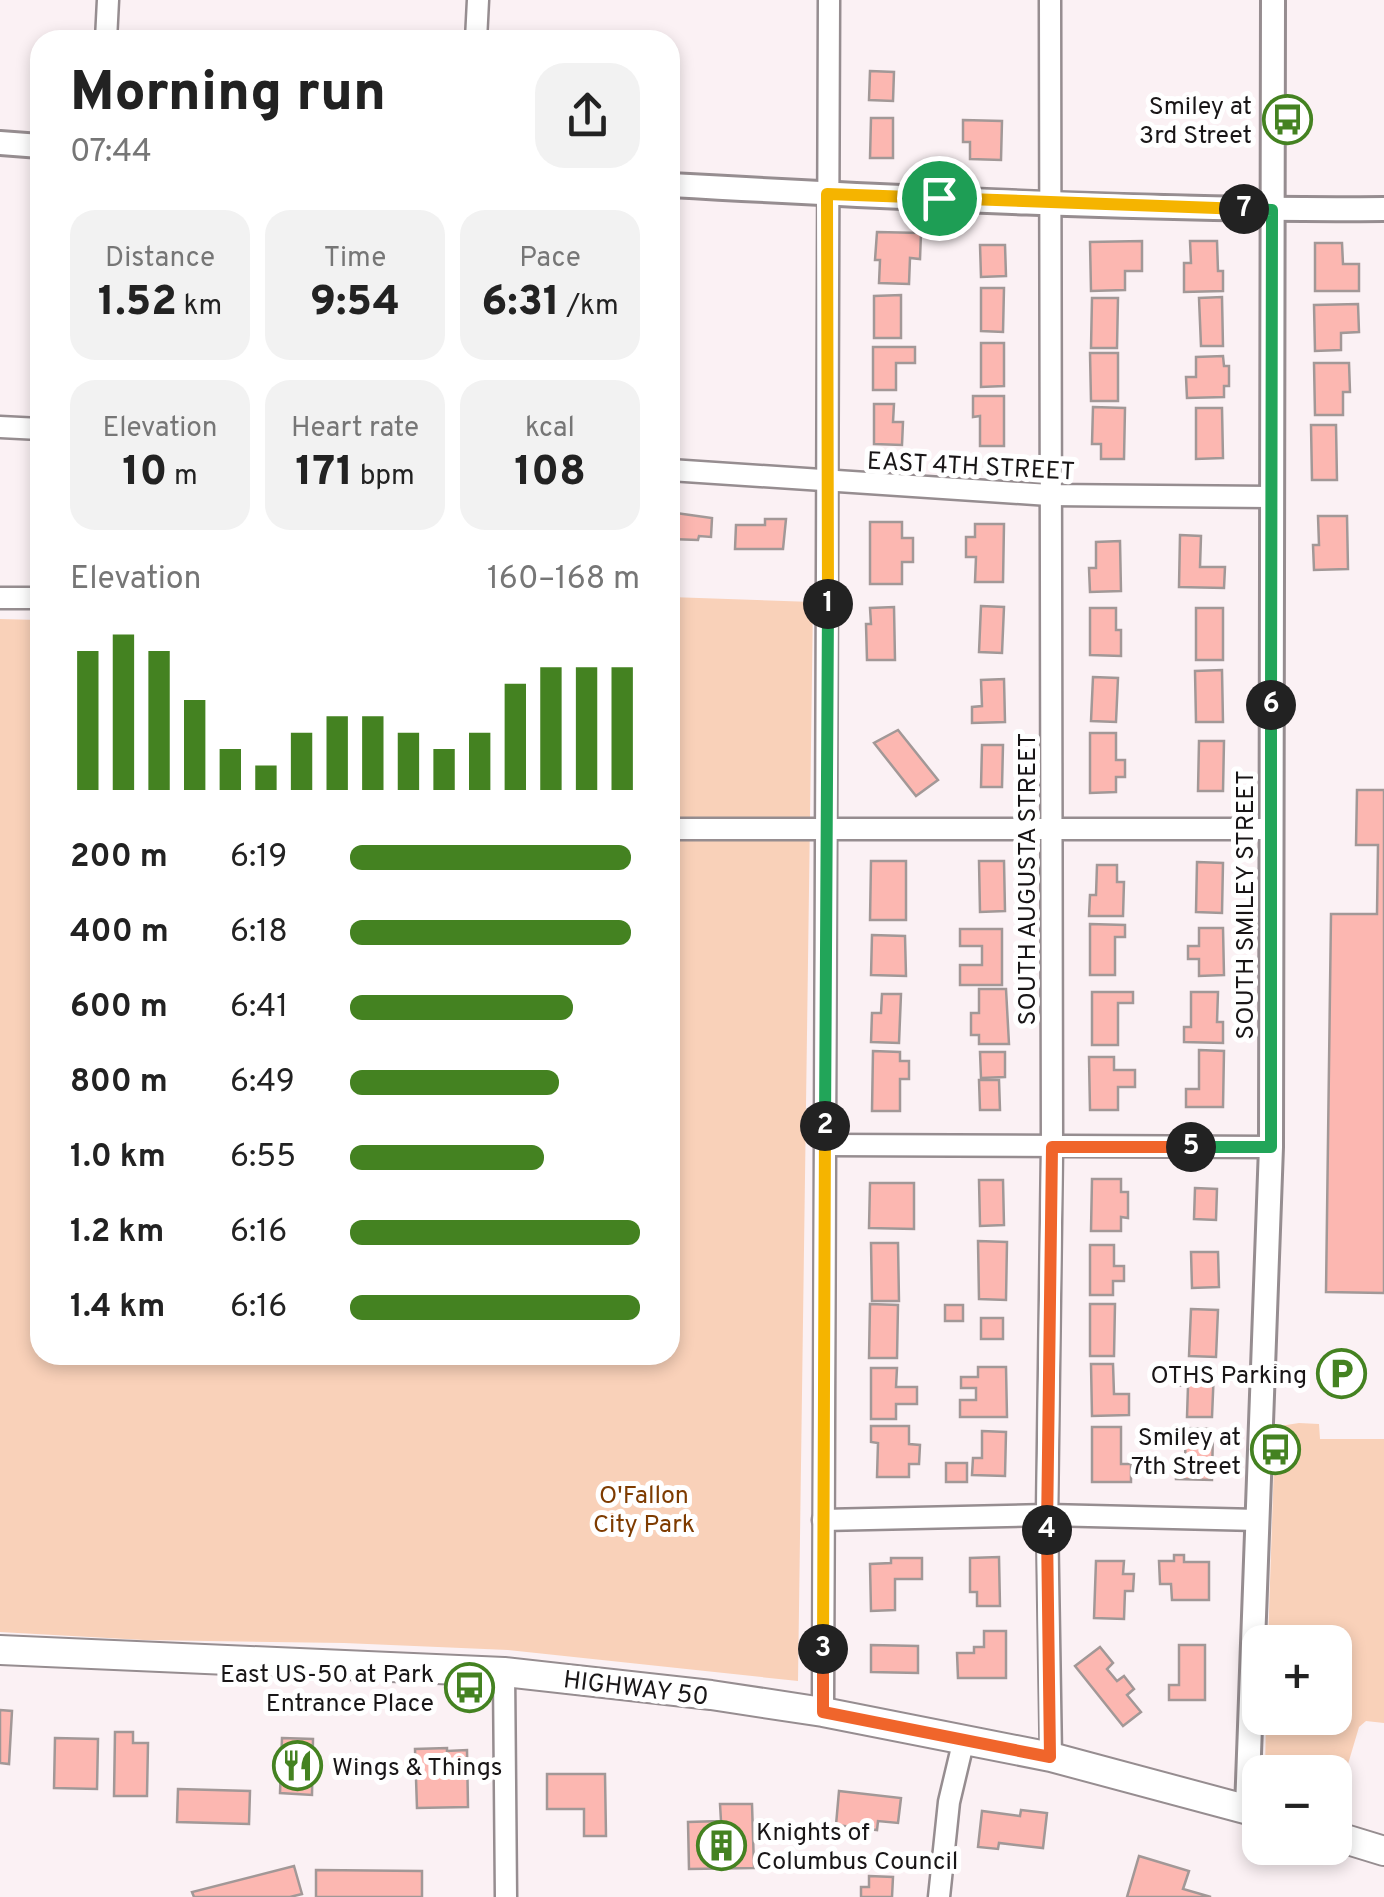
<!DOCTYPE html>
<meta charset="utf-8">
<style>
:root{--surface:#fff;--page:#f2f2f2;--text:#222;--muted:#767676;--accent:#448221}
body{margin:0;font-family:Overpass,sans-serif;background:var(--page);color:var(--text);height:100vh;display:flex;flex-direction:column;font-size:38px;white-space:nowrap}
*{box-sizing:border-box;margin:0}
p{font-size:32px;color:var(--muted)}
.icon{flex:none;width:55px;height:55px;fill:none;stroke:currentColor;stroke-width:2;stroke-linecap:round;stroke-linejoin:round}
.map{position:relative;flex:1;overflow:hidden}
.side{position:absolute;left:30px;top:30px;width:650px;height:1335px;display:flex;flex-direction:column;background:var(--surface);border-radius:30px;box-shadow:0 5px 15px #0003}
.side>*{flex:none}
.fabs{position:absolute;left:1242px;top:1625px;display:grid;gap:20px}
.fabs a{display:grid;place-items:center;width:110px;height:110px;border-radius:20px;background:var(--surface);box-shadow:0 5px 15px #0003;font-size:50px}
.pin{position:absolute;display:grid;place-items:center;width:85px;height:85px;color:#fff;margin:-42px;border:5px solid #fff;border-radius:50%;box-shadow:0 2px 10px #0007}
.km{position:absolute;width:50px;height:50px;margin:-25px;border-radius:50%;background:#222;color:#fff;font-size:28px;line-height:50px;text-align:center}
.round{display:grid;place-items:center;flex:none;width:105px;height:105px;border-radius:30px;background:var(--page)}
.headline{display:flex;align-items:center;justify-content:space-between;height:170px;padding:0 40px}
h1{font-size:55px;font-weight:800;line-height:75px}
.figures{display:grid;grid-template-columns:repeat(3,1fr);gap:15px;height:170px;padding:10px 40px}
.figures div{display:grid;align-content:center;border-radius:25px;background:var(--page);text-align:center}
.figures b{font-size:42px;font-weight:800}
.figures small{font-size:28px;font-weight:400}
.figures p{font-size:28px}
.chart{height:280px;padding:20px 40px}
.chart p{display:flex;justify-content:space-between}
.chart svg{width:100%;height:180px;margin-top:10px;stroke:var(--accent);stroke-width:6}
ul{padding:0 40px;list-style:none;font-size:32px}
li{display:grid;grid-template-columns:160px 120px 1fr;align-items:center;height:75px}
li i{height:25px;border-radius:12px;background:var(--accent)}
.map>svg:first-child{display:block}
.green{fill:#f9d1b9}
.building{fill:#fcb7b1;stroke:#a29897;stroke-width:2.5}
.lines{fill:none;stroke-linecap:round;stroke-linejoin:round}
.minor-casing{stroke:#968d90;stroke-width:25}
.tertiary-casing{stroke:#968d90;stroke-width:28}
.secondary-casing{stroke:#968d90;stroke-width:32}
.minor{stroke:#fff;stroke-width:20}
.tertiary{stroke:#fff;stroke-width:22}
.secondary{stroke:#fff;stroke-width:28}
.split-1-casing{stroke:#fff;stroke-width:20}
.split-2-casing{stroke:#fff;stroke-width:20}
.split-3-casing{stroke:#fff;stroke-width:20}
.split-4-casing{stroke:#fff;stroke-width:20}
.split-5-casing{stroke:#fff;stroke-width:20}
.split-6-casing{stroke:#fff;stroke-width:20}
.split-7-casing{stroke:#fff;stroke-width:20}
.split-8-casing{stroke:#fff;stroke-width:20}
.split-1{stroke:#f5b400;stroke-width:12}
.split-2{stroke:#22a559;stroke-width:12}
.split-3{stroke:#f5b400;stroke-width:12}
.split-4{stroke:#f0652b;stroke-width:12}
.split-5{stroke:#f0652b;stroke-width:12}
.split-6{stroke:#22a559;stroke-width:12}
.split-7{stroke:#22a559;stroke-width:12}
.split-8{stroke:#f5b400;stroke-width:12}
.labels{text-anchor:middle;stroke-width:10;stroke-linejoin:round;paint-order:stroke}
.poi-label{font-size:25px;fill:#191617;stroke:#fff;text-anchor:end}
.street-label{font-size:25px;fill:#191617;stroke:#fff}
.park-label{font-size:25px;fill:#7e3b00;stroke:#fff}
</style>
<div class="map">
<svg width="1384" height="1897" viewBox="0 0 1384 1897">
<rect width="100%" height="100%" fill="#fbf1f4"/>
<!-- green -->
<g class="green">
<path d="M670 597 813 602 798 1681 508 1650 344 1643 144 1640 0 1632V619L40 620V1355H670Z"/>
<path d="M1299 1423 1319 1424 1320 1439H1384V1723L1366 1721 1359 1727 1340 1791 1335 1790V1772H1265L1266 1718H1335V1642H1268L1275 1434 1280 1426Z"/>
</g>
<!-- building -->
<g class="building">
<path d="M870 71 894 72 893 101 869 100Z"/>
<path d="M871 118H893V158H870Z"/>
<path d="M963 120 1002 121 1001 160 970 159V142H963Z"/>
<path d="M877 232 921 233 920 259 910 258 909 284 879 283 880 260H875Z"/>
<path d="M1142 241V271H1125V290L1091 291 1090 242Z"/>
<path d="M1190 241H1217L1218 271H1223V291L1184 292V263H1191Z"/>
<path d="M1315 243H1342L1343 264H1359V291H1315Z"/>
<path d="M980 245H1005L1006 276 981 277Z"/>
<path d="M981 288H1004L1003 332 981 331Z"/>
<path d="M901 295V338H874V296Z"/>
<path d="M1222 297 1223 346H1201L1199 298Z"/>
<path d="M1092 298H1118L1117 348H1091Z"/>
<path d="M1358 304 1359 332 1341 333V350L1315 351 1314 305Z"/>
<path d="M981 343H1004V386L981 387Z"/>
<path d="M873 347H915V363H896V390H873Z"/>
<path d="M1090 353H1118V401H1091Z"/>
<path d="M1223 356 1224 366H1229V386H1224V397L1187 398 1186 377H1196V357Z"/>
<path d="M1314 363H1349L1350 392H1343V415H1315Z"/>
<path d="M973 396H1004V446H980V416L973 417Z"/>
<path d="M874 404H894L893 422H903L902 445 874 444Z"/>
<path d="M1093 407 1125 408 1124 459H1101V444H1092Z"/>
<path d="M1196 408H1222L1223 458 1196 459Z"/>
<path d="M1311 425H1336L1337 480H1312Z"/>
<path d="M676 513 712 518 711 537 699 536 698 540 670 539V517H676Z"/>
<path d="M1318 516H1347L1348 569 1314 570 1313 545H1319Z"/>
<path d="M765 519H786L783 549H735L736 525H765Z"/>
<path d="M870 522H902V538H913V562H902V584H870Z"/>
<path d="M975 524H1004L1003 582H975L976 557H966V537H975Z"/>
<path d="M1180 535 1201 536 1200 567H1225L1224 588 1179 587Z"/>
<path d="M1120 541 1121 591 1090 592 1089 568H1096V542Z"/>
<path d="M981 606 1004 607 1002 653 979 652Z"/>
<path d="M894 607 895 660H867L866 624H871L870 608Z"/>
<path d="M1090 608H1116V630H1121V656L1090 655Z"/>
<rect x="1196" y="608" width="27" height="52"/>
<path d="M1222 670 1223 722H1196L1195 671Z"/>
<path d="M1093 677 1118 678 1116 722 1091 721Z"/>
<path d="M1004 679 1005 722 972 723V707L982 706 981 680Z"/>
<path d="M898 730 938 780 916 796 874 743Z"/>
<path d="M1090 733H1116V760H1125V777H1116V792L1090 793Z"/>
<path d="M1199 741H1224L1223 791H1198Z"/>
<path d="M982 745H1003L1002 787H981Z"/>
<path d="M1357 790H1384V1293L1326 1292 1331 914H1377L1378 845H1356Z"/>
<path d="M871 861H906V920H870Z"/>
<path d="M979 861H1004L1005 911 980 912Z"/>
<path d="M1197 862 1223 863 1222 913 1196 912Z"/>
<path d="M1097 865H1117V882H1124L1123 916H1089L1090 895H1096Z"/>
<path d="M1090 924 1125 925V937H1115V975H1090Z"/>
<path d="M1199 928H1223L1224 975 1199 976V959H1188V946H1199Z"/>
<path d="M960 929H1002V985H960V965H982V946H960Z"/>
<path d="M872 935 905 936 906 976 871 975Z"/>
<path d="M979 989H1006L1009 1044H979V1035H971V1013H979Z"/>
<path d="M1092 992H1133V1003H1118V1045H1092Z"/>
<path d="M1191 992H1218L1217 1022H1223V1043L1184 1042V1027H1191Z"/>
<path d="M882 994H901L899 1043 871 1042 872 1013H881Z"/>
<path d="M1199 1050 1224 1051 1223 1107H1186V1089H1199Z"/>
<path d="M873 1051 900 1052V1061H909V1079H900V1111H872Z"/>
<path d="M980 1052H1005V1077L981 1078Z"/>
<path d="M1089 1057H1114V1070H1135V1087H1118V1110H1090Z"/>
<path d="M979 1080H999L1000 1110H980Z"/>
<path d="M1092 1179H1121V1192H1128V1218L1121 1217V1231H1091Z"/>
<path d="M979 1180H1003L1004 1225 980 1226Z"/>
<path d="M870 1183H914V1229L869 1228Z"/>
<path d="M1195 1188 1217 1189 1216 1220 1194 1219Z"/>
<path d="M978 1241 1007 1242 1006 1300 979 1299Z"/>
<path d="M871 1243H898L899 1301H872Z"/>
<path d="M1090 1245H1114V1266H1124V1281H1113V1295H1090Z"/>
<path d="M1191 1252H1218L1219 1287 1192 1288Z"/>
<path d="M870 1304 898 1305 897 1358H869Z"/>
<path d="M1090 1304H1115L1114 1356H1090Z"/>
<rect x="945" y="1305" width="18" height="16"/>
<path d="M1191 1309 1218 1310 1216 1357 1189 1356Z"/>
<rect x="981" y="1318" width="22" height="21"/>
<path d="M1091 1364H1113L1114 1394H1129V1415L1092 1416Z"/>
<path d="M978 1367H1006L1007 1417H960V1400H976V1388H961V1377H978Z"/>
<path d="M871 1368H897L896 1387H917V1404H896V1419H871Z"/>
<path d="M1173 1368 1214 1369 1212 1417H1187L1188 1386 1172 1385Z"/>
<path d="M871 1426H909V1444L920 1445 919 1464H909V1477H877L878 1443 871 1442Z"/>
<path d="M1092 1427H1121V1464H1131V1482H1092Z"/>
<path d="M1186 1428 1213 1429 1212 1480 1176 1479V1461H1185Z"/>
<path d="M982 1431 1006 1432 1005 1476 972 1475 973 1458H982Z"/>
<rect x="946" y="1463" width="21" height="19"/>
<path d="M1174 1555H1184V1562H1209V1600H1172L1171 1584H1160L1159 1561H1174Z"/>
<path d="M999 1557 1000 1606H977V1592H970V1558Z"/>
<path d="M891 1558H922V1579H895V1610L871 1611 870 1564 891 1563Z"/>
<path d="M1096 1561H1124L1123 1574H1134L1133 1591H1125L1124 1619 1094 1618Z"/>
<path d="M984 1631H1006V1678H958L957 1653H974V1647H984Z"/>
<path d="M871 1645 918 1646V1673L871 1672Z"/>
<path d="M1179 1645H1205V1700H1169V1685H1179Z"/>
<path d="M1100 1647 1113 1663 1107 1669 1117 1681 1124 1676 1134 1689 1127 1695 1141 1712 1123 1726 1075 1666Z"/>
<path d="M0 1710 12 1711 9 1764 0 1763Z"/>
<path d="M115 1732H133V1743H148L147 1796H114Z"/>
<path d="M55 1738 98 1739 97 1789 54 1788Z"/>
<path d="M282 1738 313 1739 312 1795 280 1793Z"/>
<path d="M447 1748V1751L467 1750 468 1807 417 1808 415 1749Z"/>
<path d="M547 1774H605L606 1836H584V1809H547Z"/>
<path d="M178 1789 250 1791 249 1824 177 1822Z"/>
<path d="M839 1791 901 1798 898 1823 878 1821 877 1830 836 1825Z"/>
<path d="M720 1804H752L754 1868 689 1869 688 1822 721 1821Z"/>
<path d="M1021 1810 1047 1813 1043 1848 999 1843 998 1849 978 1847 982 1811 1020 1816Z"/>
<path d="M1139 1856 1189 1871 1183 1889 1211 1897H1127Z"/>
<path d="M294 1866 302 1894 290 1897H194L192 1892Z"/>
<path d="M316 1870 422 1871V1897H316Z"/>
<path d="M869 1876 893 1877 892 1897H861V1887H869Z"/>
</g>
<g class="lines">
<defs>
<g id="minor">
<path d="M1050 0 1052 1147 1047 1515 1051 1757"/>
<path d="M106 40 108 0"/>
<path d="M476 40 478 0"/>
<path d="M0 427 40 429"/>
<path d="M670 470 1049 495 1270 497"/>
<path d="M0 598H40"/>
<path d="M670 829H1271"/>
<path d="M825 1145 1271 1147"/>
<path d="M823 1520 1047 1515 1258 1520"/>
<path d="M504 1672 506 1897"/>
<path d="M823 1712 829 0"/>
<path d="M939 1897 949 1802 964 1739"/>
</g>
<g id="tertiary">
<path d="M0 143 40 146"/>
<path d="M670 185C908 198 1146 211 1384 209"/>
<path d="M1247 1809 1271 1147 1273 0"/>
</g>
<g id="secondary">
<path d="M0 1650 504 1672 711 1695 823 1712 1051 1757 1260 1813"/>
<path d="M1335 1836 1384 1851"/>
</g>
</defs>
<!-- minor casing -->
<use href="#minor" class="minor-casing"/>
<!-- tertiary casing -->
<use href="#tertiary" class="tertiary-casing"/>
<!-- secondary casing -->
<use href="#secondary" class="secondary-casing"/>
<!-- minor -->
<use href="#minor" class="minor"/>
<!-- tertiary -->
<use href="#tertiary" class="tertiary"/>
<!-- secondary -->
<use href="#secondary" class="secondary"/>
</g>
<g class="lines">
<defs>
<path id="split-1" d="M828 604 827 194 939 198"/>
<path id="split-2" d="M825 1126 828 604"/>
<path id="split-3" d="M823 1649 825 1126"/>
<path id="split-4" d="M823 1649V1712L1050 1757 1047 1530"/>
<path id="split-5" d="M1047 1530 1052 1147H1191"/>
<path id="split-6" d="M1191 1147H1271V705"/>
<path id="split-7" d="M1244 209 1272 210 1271 705"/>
<path id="split-8" d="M939 198 1244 209"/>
</defs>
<!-- split-1 casing -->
<use href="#split-1" class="split-1-casing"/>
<!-- split-2 casing -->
<use href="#split-2" class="split-2-casing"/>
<!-- split-3 casing -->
<use href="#split-3" class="split-3-casing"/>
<!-- split-4 casing -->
<use href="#split-4" class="split-4-casing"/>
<!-- split-5 casing -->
<use href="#split-5" class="split-5-casing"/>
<!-- split-6 casing -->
<use href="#split-6" class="split-6-casing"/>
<!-- split-7 casing -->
<use href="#split-7" class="split-7-casing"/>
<!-- split-8 casing -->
<use href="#split-8" class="split-8-casing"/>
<!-- split-1 -->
<use href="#split-1" class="split-1"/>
<!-- split-2 -->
<use href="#split-2" class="split-2"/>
<!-- split-3 -->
<use href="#split-3" class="split-3"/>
<!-- split-4 -->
<use href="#split-4" class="split-4"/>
<!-- split-5 -->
<use href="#split-5" class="split-5"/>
<!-- split-6 -->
<use href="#split-6" class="split-6"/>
<!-- split-7 -->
<use href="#split-7" class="split-7"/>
<!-- split-8 -->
<use href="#split-8" class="split-8"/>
</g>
<!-- icons -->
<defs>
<symbol id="bus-ring" viewBox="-11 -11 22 22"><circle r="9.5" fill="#fff" stroke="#448221" stroke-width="1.5"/><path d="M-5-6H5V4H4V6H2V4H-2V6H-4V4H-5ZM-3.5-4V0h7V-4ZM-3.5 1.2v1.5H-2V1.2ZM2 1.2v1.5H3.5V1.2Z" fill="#448221"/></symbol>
<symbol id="parking-ring" viewBox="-11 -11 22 22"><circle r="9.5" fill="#fff" stroke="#448221" stroke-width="1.5"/><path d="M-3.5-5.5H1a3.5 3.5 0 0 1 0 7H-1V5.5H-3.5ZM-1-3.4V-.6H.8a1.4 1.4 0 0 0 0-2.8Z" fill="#448221"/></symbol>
<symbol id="restaurant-ring" viewBox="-11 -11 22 22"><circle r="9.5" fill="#fff" stroke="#448221" stroke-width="1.5"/><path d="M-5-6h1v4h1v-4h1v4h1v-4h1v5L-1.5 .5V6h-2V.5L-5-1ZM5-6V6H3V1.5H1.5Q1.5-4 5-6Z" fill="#448221"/></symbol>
<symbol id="building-ring" viewBox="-11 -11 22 22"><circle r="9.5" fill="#fff" stroke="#448221" stroke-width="1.5"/><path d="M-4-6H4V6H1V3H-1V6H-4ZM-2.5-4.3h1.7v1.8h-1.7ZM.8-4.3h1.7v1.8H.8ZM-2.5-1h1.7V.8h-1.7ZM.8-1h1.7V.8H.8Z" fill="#448221"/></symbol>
</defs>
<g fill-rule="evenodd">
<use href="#bus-ring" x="1260" y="92" width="55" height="55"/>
<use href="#parking-ring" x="1314" y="1346" width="55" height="55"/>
<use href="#bus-ring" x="1248" y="1422" width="55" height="55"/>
<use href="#bus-ring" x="442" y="1660" width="55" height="55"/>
<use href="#restaurant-ring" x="270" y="1738" width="55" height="55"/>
<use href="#building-ring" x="694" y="1818" width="55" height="55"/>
</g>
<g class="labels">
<!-- poi labels -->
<g class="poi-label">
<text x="1252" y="114">Smiley at<tspan x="1252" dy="29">3rd Street</tspan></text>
<text x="1307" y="1383">OTHS Parking</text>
<text x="1241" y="1445">Smiley at<tspan x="1241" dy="29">7th Street</tspan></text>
<text x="434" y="1682">East US-50 at Park<tspan x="434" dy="29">Entrance Place</tspan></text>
<text x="332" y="1775" text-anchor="start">Wings &amp; Things</text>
<text x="756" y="1840" text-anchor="start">Knights of<tspan x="756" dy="29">Columbus Council</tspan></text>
</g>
<!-- street labels -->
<g class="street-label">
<text transform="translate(971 465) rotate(3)" y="9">EAST 4TH STREET</text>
<text transform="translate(1026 879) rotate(-90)" y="9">SOUTH AUGUSTA STREET</text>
<text transform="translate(1244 905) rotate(-90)" y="9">SOUTH SMILEY STREET</text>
<text transform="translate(636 1687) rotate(7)" y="9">HIGHWAY 50</text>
</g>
<!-- park labels -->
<g class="park-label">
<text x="644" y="1503">O'Fallon<tspan x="644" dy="29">City Park</tspan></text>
</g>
</g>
</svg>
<div class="fabs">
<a>+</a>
<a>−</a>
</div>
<div class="pin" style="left:939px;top:198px;background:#1e9e55"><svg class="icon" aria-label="arrive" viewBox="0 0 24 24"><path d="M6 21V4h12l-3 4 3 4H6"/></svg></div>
<b class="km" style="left:828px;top:604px">1</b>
<b class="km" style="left:825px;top:1126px">2</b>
<b class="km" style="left:823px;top:1649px">3</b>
<b class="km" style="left:1047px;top:1530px">4</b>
<b class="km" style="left:1191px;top:1147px">5</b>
<b class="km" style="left:1271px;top:705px">6</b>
<b class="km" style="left:1244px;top:209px">7</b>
<section class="side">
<div class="headline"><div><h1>Morning run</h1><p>07:44</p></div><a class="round"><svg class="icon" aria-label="share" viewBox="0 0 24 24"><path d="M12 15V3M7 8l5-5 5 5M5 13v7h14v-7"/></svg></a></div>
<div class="figures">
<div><p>Distance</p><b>1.52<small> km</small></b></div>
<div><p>Time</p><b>9:54</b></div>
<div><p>Pace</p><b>6:31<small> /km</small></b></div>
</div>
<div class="figures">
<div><p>Elevation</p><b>10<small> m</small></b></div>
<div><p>Heart rate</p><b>171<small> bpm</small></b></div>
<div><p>kcal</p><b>108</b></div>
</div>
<div class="chart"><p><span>Elevation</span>160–168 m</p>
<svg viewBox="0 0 160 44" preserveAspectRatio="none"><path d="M5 44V10M15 44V6M25 44V10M35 44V22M45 44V34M55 44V38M65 44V30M75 44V26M85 44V26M95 44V30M105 44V34M115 44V30M125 44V18M135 44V14M145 44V14M155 44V14"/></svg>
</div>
<ul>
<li><b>200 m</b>6:19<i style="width:97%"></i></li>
<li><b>400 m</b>6:18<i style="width:97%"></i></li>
<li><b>600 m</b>6:41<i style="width:77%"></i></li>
<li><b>800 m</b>6:49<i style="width:72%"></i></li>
<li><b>1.0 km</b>6:55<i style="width:67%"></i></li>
<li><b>1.2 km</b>6:16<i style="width:100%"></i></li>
<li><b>1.4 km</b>6:16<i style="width:100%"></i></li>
</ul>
</section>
</div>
